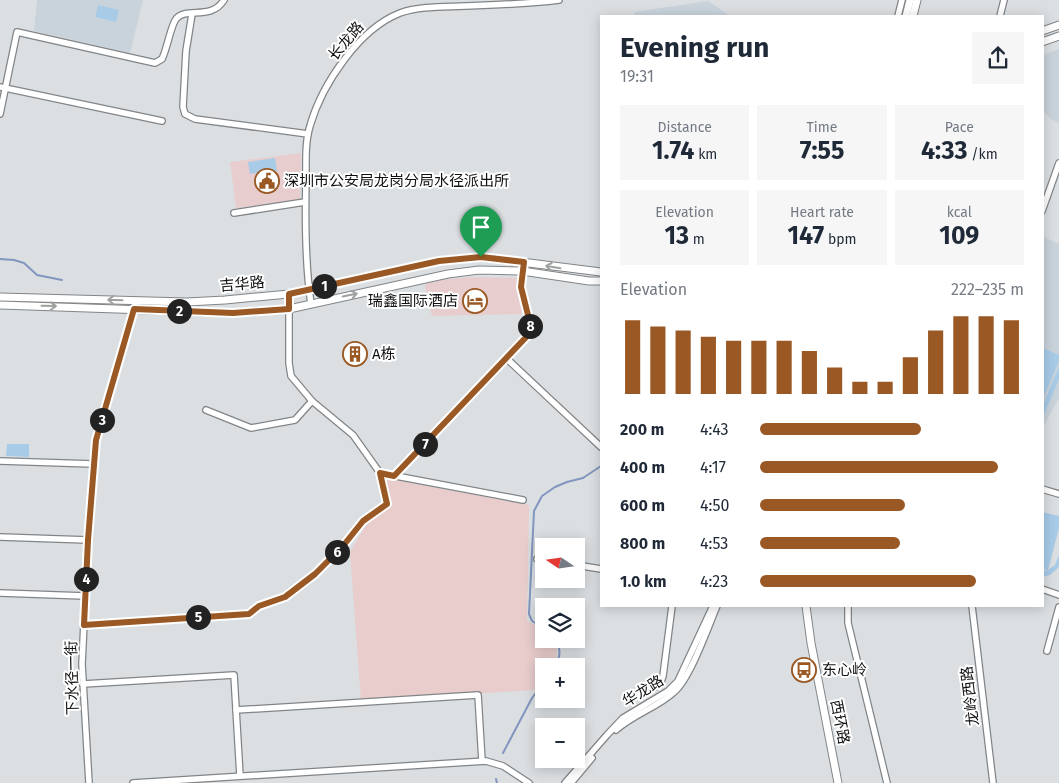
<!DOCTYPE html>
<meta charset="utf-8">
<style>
:root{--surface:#fff;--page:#f6f6f7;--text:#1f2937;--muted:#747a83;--accent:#9a5924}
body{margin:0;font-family:"Fira Sans","Noto Sans SC",sans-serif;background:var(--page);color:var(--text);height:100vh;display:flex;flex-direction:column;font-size:19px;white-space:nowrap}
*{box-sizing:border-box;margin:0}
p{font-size:16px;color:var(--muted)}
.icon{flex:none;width:28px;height:28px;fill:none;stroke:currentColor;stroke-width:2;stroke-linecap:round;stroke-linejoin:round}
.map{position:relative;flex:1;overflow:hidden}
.side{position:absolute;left:600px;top:15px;width:444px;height:592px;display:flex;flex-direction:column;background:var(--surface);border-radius:0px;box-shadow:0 2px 12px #0003}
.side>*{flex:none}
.needle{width:32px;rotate:283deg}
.buttons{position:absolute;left:535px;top:538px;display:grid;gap:10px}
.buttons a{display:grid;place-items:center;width:50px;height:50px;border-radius:0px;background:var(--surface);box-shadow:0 2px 12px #0003;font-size:25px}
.pin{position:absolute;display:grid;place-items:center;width:42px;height:42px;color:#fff;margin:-51px -21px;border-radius:50% 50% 50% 0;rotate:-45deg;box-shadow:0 0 5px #0007}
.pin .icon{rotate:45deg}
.km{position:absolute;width:25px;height:25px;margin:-12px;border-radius:50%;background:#222;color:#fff;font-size:14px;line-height:25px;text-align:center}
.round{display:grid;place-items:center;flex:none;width:52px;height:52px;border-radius:0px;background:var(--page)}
.summary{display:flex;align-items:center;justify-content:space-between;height:85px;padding:0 20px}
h1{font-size:28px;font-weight:700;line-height:38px}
.stats{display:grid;grid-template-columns:repeat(3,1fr);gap:8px;height:85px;padding:5px 20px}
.stats div{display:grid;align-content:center;border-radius:0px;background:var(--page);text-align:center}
.stats b{font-size:25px;font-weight:700}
.stats small{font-size:14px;font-weight:400}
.stats p{font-size:14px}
.chart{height:140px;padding:10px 20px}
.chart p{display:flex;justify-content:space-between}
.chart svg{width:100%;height:90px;margin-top:5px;stroke:var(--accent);stroke-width:6}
ul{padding:0 20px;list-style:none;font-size:16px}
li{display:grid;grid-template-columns:80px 60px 1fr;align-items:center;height:38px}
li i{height:12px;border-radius:6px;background:var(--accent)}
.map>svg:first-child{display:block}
.commercial{fill:#e8cdcf}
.industrial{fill:#e8cdcc}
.built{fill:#c9d3db}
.pitch{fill:#a8cbe8}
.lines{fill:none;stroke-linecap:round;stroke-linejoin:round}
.stream{stroke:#8296bf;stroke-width:2}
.minor-casing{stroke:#828588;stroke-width:8}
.major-casing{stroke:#828588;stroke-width:9}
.minor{stroke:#fff;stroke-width:5.5}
.major{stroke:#fff;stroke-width:7}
.oneway{stroke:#9fa0a0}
.route-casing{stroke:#fff;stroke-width:10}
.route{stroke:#9a5924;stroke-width:6}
.labels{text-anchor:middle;stroke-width:4;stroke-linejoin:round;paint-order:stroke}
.street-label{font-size:15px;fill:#101112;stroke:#fff}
.poi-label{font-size:15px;fill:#101112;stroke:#fff;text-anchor:start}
</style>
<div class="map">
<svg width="1059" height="783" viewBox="0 0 1059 783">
<rect width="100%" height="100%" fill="#dbdfe2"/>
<!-- commercial -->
<g class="commercial">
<path d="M301 153 300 201 236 208 230 162Z"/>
<path d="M473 277 520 278 525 314 432 316 425 287 426 283 437 280Z"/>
</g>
<!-- industrial -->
<path class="industrial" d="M385 478 529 505 527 621 544 629V639H553L557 645 556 661 552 666H544V677L534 690 361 701 350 552 366 525 391 506Z"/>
<!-- built -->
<g class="built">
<path d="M37 0H143L130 53 34 31Z"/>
<path d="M708 1 730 16H634V12Z"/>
<path d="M1059 49V123L1051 119 1042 110 1043 55Z"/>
<path d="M1044 237 1059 244V398L1043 427 1042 240Z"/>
</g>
<!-- pitch -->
<g class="pitch">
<path d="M98 5 119 10 116 22 95 17Z"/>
<path d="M275 158 277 171 250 174 248 162Z"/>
<path d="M1043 348 1059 355V361L1043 399Z"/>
<path d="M1059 367V379L1043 417V405Z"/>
<path d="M7 444H29V457L6 456Z"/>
<path d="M1042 512 1059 516V528L1048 570 1055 565 1059 555V567L1050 575 1043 577V572L1047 570 1043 569Z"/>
</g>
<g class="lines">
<!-- stream -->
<g class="stream">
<path d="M0 259 14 260 24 263 37 275 62 280"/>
<path d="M544 628 532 621 529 614 534 511 542 496 555 487 567 482 583 478 601 466"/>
<path d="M555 639C561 649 561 656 555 666"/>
<path d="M503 753 532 698 544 682"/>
<path d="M496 779 497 783"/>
</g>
<defs>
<g id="minor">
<path d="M192 14 186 51 183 107 185 114 195 119 308 134"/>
<path d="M898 16 902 0"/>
<path d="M1000 16 1004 0"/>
<path d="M0 87 162 121"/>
<path d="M0 114 17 32 155 63 162 59C167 49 171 25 176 19 186 6 211 21 224 0"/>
<path d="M1042 211 1059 163"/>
<path d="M234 213 305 202"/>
<path d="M311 304C305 263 305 220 306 179 306 161 305 142 310 126 322 84 359 29 400 13 420 6 444 7 465 6 496 5 528 4 559 0"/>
<path d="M506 358 601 447"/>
<path d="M206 410 251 428 295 420 312 401"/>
<path d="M0 461 94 464"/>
<path d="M380 473 523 500"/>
<path d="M394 476 532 331 521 287 524 262"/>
<path d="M1042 489 1059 494"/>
<path d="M0 537 88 540"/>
<path d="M537 559 544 560"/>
<path d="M576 565 601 569"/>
<path d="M1042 589 1059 595"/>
<path d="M0 593 85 596"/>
<path d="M848 606V623L887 783"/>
<path d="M972 606 993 783"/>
<path d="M84 625 249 614 259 606 285 597 315 574 343 546 363 521 387 504 380 473 353 435 312 401 291 376 289 363V294"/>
<path d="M1047 651 1059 607"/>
<path d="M83 684 234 675 240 776"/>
<path d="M630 699 660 685 663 676 672 606"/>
<path d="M236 710 478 695 482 761"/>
<path d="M616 730C634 714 658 707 674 692 690 679 708 627 717 606"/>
<path d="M89 783 82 664 88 540 96 441 134 309"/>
<path d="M133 783 486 761 503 766 529 783"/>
<path d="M565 783 607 735 623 718 668 691 678 681 713 606"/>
<path d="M571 783 592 758"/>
</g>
<g id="major">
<path d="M906 16 910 0"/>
<path d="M913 16 917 0"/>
<path d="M1042 31 1059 25"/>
<path d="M1042 42 1059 36"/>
<path d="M0 297 187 302 225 300 289 294 439 261 481 257 601 272"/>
<path d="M0 305 233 313 289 309 448 274 479 270 522 271 589 281H601"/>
<path d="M806 606 811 643 838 783"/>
</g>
</defs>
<!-- minor casing -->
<use href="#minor" class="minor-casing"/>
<!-- major casing -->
<use href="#major" class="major-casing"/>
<!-- minor -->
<use href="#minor" class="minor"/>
<!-- major -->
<use href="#major" class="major"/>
</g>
<!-- one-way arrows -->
<defs><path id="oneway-shaft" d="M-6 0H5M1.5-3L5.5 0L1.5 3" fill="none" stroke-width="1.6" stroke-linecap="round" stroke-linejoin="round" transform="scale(1.25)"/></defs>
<g class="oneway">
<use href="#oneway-shaft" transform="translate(553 267) rotate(-171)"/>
<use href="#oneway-shaft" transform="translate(350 295) rotate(-12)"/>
<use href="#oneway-shaft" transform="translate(115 300) rotate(-178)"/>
<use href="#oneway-shaft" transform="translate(49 306) rotate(1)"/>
</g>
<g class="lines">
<defs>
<path id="route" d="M481 257 524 262 521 287 532 331 394 476 380 473 387 504 363 521 343 546 315 574 285 597 259 606 249 614 84 625 88 540 96 440 134 309 233 313 289 309V294L439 261Z"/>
</defs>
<!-- route casing -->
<use href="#route" class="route-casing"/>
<!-- route -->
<use href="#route" class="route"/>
</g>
<!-- icons -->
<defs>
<symbol id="civic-ring" viewBox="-11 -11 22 22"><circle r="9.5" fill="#fff" stroke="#9a5924" stroke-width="1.5"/><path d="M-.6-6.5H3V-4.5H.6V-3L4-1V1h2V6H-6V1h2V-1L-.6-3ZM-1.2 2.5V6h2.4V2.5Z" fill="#9a5924"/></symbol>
<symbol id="hotel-ring" viewBox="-11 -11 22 22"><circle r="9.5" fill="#fff" stroke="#9a5924" stroke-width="1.5"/><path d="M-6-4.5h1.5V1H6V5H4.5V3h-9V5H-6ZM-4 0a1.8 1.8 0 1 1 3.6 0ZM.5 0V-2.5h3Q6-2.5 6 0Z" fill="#9a5924"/></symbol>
<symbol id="building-ring" viewBox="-11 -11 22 22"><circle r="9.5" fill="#fff" stroke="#9a5924" stroke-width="1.5"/><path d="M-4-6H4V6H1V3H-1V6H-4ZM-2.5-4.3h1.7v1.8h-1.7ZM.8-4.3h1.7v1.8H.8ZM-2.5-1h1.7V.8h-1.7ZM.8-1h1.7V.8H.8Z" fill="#9a5924"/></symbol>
<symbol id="bus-ring" viewBox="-11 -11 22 22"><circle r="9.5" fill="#fff" stroke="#9a5924" stroke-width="1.5"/><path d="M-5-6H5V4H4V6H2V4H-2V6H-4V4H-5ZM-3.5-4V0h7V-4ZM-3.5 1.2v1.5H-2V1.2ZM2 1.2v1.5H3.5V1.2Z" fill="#9a5924"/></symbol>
</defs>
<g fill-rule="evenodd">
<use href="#civic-ring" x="253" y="167" width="28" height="28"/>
<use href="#hotel-ring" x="461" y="287" width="28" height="28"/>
<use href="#building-ring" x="341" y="340" width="28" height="28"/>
<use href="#bus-ring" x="790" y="656" width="28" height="28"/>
</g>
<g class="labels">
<!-- street labels -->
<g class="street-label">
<text transform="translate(346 41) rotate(-50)" y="5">长龙路</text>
<text transform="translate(242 284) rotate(-5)" y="5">吉华路</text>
<text transform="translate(72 678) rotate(-91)" y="5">下水径一街</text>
<text transform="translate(643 691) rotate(-32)" y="5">华龙路</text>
<text transform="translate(970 696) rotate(-97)" y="5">龙岭西路</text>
<text transform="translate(840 722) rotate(79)" y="5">西环路</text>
</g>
<!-- poi labels -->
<g class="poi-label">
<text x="284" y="186">深圳市公安局龙岗分局水径派出所</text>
<text x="458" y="306" text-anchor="end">瑞鑫国际酒店</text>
<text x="372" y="359">A栋</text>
<text x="822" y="675">东心岭</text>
</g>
</g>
</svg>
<div class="buttons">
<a><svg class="needle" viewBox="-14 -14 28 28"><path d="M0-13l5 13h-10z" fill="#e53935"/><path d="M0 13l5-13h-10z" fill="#747a83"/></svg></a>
<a><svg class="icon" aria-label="layers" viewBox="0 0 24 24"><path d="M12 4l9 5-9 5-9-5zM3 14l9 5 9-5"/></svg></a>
<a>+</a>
<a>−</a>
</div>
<div class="pin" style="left:481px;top:257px;background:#1e9e55"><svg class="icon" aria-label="arrive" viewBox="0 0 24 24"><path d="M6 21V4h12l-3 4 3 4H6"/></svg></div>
<b class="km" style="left:324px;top:286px">1</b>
<b class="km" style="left:179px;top:311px">2</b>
<b class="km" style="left:102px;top:420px">3</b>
<b class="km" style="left:86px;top:579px">4</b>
<b class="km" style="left:198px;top:617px">5</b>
<b class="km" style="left:337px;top:552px">6</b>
<b class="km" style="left:425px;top:444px">7</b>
<b class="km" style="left:530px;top:326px">8</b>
<section class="side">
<div class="summary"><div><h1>Evening run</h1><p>19:31</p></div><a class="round"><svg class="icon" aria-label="share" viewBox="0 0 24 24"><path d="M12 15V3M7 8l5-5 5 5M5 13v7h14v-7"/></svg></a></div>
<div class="stats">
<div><p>Distance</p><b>1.74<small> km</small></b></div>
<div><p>Time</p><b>7:55</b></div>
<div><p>Pace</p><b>4:33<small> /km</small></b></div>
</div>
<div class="stats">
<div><p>Elevation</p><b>13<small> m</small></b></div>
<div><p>Heart rate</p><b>147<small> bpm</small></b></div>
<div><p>kcal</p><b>109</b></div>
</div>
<div class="chart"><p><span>Elevation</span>222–235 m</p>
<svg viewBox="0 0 160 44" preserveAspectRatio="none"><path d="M5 44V8M15 44V11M25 44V13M35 44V16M45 44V18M55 44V18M65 44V18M75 44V23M85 44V31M95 44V38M105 44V38M115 44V26M125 44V13M135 44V6M145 44V6M155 44V8"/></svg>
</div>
<ul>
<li><b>200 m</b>4:43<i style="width:61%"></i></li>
<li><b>400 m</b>4:17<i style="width:90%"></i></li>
<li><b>600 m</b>4:50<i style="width:55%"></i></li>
<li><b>800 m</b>4:53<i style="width:53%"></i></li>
<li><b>1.0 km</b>4:23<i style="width:82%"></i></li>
</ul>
</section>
</div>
